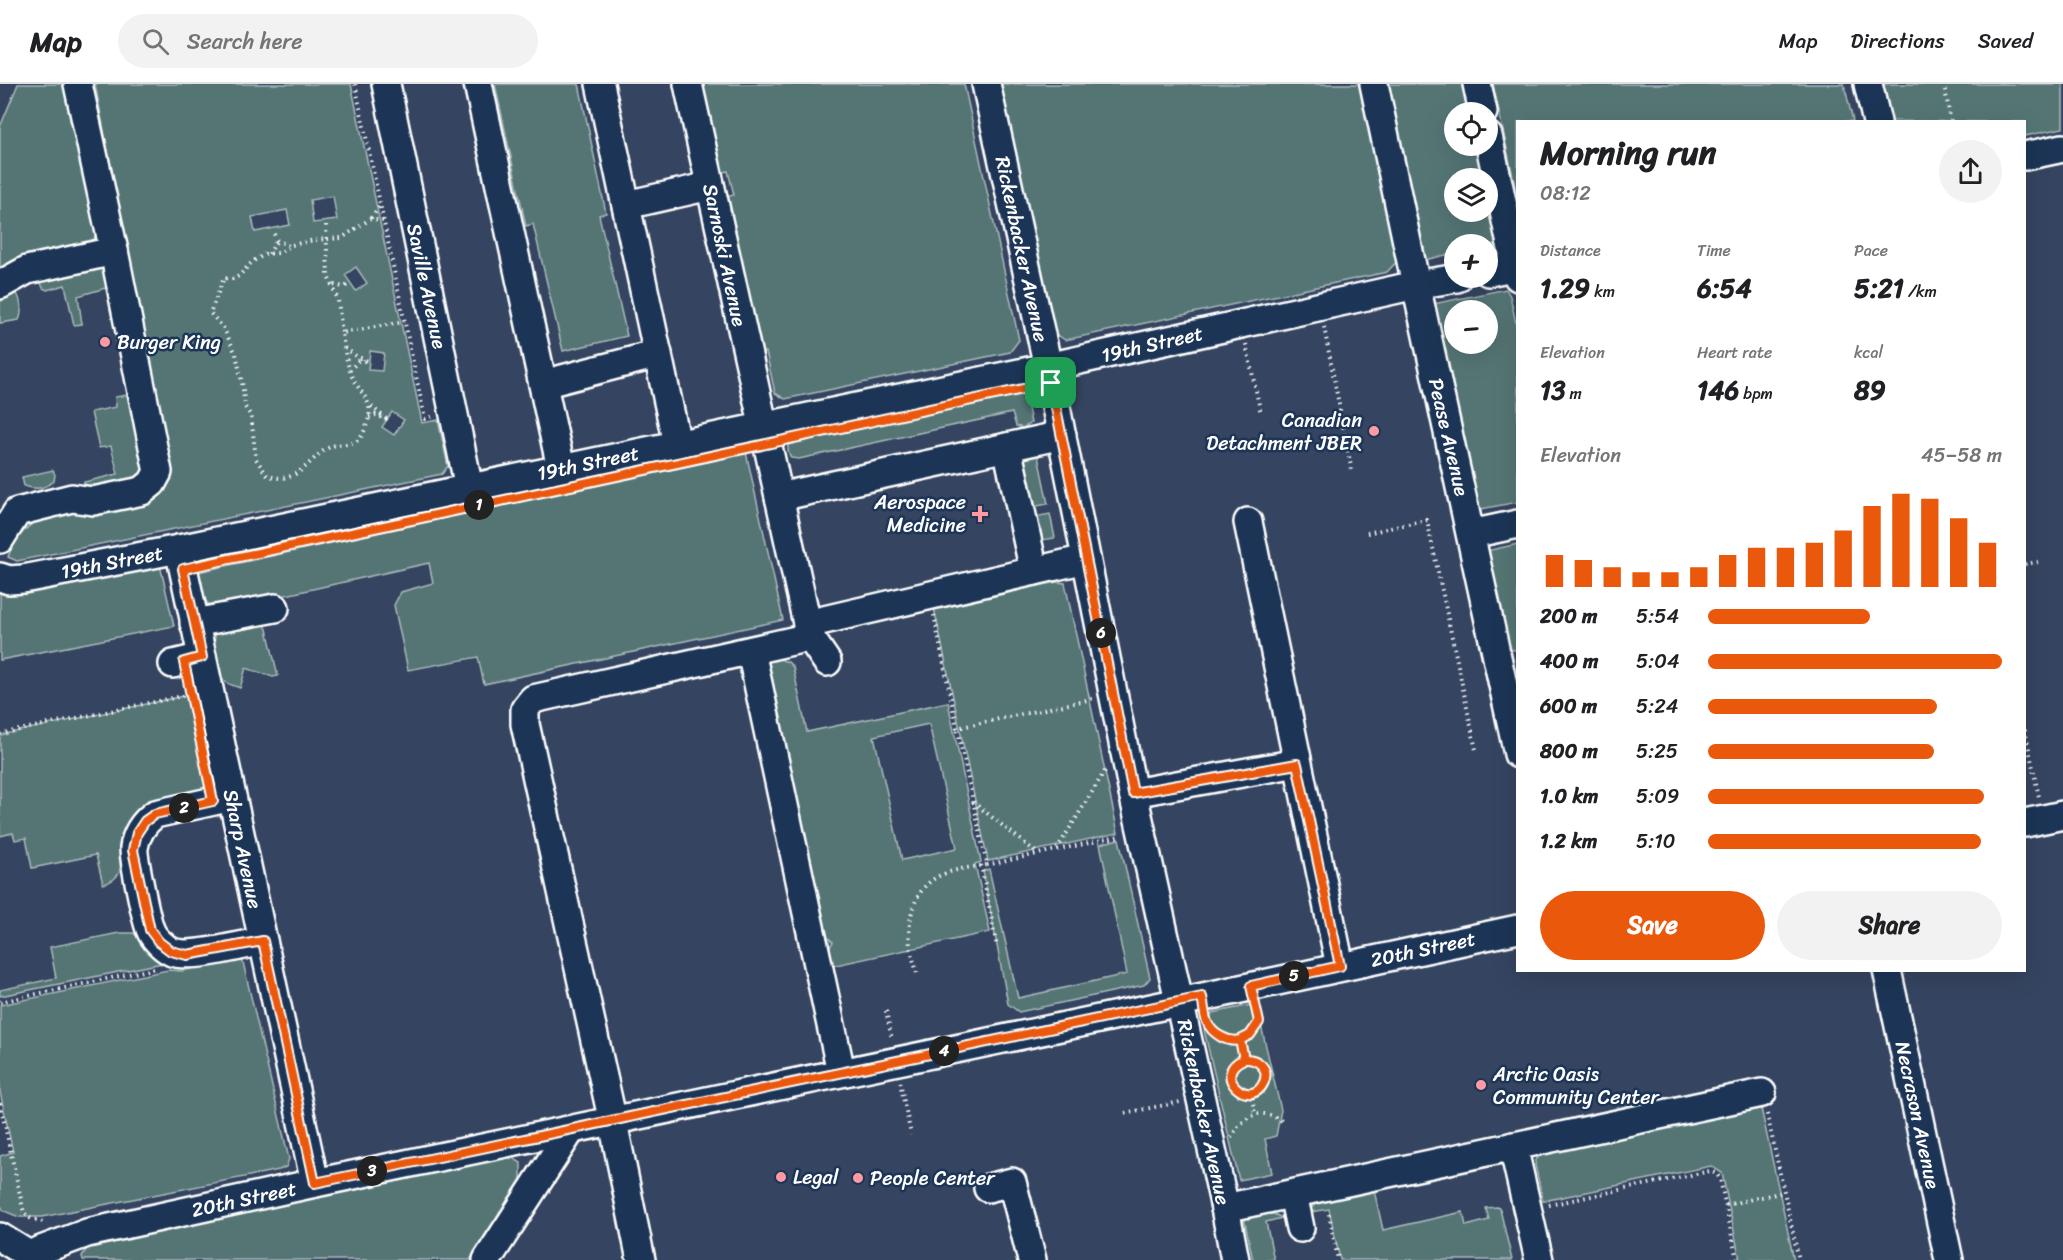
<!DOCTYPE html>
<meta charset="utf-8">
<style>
:root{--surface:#fff;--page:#f2f2f2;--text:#202124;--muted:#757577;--line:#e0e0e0;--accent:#ea580c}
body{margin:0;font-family:Sriracha,sans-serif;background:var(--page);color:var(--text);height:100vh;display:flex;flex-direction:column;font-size:22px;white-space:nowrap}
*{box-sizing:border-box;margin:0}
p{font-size:20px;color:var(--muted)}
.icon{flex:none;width:33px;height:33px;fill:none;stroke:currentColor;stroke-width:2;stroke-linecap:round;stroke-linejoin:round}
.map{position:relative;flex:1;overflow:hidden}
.details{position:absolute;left:1516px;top:36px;width:510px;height:852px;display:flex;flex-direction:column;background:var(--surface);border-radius:0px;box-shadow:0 6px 24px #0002}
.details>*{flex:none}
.fabs{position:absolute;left:1444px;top:18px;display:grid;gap:12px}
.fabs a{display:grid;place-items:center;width:54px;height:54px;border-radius:50%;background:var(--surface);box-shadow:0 6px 24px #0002;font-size:30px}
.pin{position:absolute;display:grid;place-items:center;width:51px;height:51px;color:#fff;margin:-26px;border-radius:12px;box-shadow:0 3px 9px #0006}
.km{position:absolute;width:30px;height:30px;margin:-15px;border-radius:50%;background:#222;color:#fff;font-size:16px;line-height:30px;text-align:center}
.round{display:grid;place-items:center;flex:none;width:63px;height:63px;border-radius:32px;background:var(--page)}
.headline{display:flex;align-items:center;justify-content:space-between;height:102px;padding:0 24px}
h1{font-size:33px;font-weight:800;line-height:45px}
.stats{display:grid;grid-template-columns:repeat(3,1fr);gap:9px;height:102px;padding:6px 24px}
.stats div{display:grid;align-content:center}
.stats b{font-size:26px;font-weight:800}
.stats small{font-size:16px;font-weight:400}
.stats p{font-size:16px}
.chart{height:168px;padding:12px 24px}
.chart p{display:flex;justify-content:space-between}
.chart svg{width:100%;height:108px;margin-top:6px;stroke:var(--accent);stroke-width:6}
.action{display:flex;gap:12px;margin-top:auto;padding:12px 24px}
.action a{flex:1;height:69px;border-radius:36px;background:var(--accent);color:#fff;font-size:24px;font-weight:800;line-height:69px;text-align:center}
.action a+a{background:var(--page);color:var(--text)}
ul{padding:0 24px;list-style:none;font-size:20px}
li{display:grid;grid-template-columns:96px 72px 1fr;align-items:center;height:45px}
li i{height:15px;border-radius:8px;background:var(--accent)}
header{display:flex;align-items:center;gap:36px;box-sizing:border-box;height:84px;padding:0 30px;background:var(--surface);border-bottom:2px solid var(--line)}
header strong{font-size:28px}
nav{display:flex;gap:33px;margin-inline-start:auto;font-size:21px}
.search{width:420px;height:54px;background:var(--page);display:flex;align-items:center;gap:15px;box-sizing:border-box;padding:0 21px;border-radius:33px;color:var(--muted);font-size:22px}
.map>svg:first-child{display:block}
.green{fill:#547574;stroke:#aababa;stroke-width:1.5;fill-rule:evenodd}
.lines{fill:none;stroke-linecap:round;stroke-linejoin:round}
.minor-casing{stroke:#fff;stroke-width:32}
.path{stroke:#fff;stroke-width:4;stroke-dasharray:1.5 4.5;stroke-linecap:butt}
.minor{stroke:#1d3557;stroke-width:27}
.route-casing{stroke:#fff;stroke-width:12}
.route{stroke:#ea580c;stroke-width:8}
.poi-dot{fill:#ff9aa2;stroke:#1d3557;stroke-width:2}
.labels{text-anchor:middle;stroke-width:5;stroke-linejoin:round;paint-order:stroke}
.street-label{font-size:20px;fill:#fff;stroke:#1d3557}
.poi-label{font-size:20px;fill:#fff;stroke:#1d3557;text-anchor:start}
</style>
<header>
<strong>Map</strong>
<div class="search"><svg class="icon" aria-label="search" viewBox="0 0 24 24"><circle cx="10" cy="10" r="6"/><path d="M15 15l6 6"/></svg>Search here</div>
<nav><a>Map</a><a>Directions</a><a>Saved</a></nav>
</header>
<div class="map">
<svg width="2063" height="1176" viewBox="0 0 2063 1176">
<rect width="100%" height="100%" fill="#354460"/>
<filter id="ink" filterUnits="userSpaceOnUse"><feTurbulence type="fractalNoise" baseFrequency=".0167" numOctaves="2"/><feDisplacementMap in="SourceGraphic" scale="12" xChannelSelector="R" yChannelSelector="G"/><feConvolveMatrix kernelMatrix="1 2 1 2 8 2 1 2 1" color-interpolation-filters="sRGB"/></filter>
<g filter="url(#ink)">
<!-- green -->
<g class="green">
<path d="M18 0H67L97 146 94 155 88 161 15 177 0 184V43Z"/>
<path d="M95 0H351L422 339 438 336 448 382 442 390 17 477 8 473C13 458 24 444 38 436L142 413 155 405 126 161ZM333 112 337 136 313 139 310 116ZM287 126 290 141 255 148 252 133ZM356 183 367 199 356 207 345 191ZM370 267 384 269 382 287 368 286ZM392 328 404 336 394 351 382 343Z"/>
<path d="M495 0H579L606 129 599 131 627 252 563 267 533 140 526 142Z"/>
<path d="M701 0H964L1019 256 1010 268 785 315 775 309 766 268 757 270 725 113 734 111 728 87 719 89Z"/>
<path d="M1001 0H1364L1402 172 1387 188 1065 256 1053 248Z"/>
<path d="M1384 0H1463L1469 28H1455V62H1476L1483 94H1455V128H1488V120L1497 160 1488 162 1455 160V169L1424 176Z"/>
<path d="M1493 0H1844L1853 37 1518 38V116Z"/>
<path d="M1882 0H2063V44L2025 52V38L1890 37Z"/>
<path d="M104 183 109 203 78 212 82 240 74 241 65 201 47 206 43 204 41 199 45 195Z"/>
<path d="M1506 205 1510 212 1518 248V418L1476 426 1433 220ZM1455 226H1488V260H1455Z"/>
<path d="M14 206C21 212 23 228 19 236L0 239V218Z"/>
<path d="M1023 299 1031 339 1023 344 1016 342 1012 329 799 375 791 374C785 365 789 357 792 348Z"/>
<path d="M132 310 147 378 142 395 84 405V398L118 390 111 362 99 364 91 328 116 323 115 313Z"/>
<path d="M746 368 783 536 484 600 478 573 408 586 394 521 401 508 433 499 429 479 224 525C200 524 202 507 198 488Z"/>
<path d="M1031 371 1038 372 1048 420 1026 424 1021 379 1025 374Z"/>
<path d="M53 386 55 391 54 397C43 405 37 406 24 402L22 393Z"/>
<path d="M1050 430 1055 454 1042 456 1036 454 1028 434Z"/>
<path d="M1518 460V565L1507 567 1486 467Z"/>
<path d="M160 481 174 542 0 576V507L19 510Z"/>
<path d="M1057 498 1065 499 1118 749 988 777 934 524Z"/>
<path d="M264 539 267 545 278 592 273 593 246 584 240 604C236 602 230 601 227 599 213 590 211 558 218 545Z"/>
<path d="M779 575 788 578 793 583 807 648 948 618 981 778 975 780 990 848 836 881 831 879 827 867 833 858 818 845 764 585 770 578ZM929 640 957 764 902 776 874 652Z"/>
<path d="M189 611 209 706C196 709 154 715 145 720 132 728 122 744 121 759 119 777 127 794 103 800L96 771 32 784 26 754 15 756 13 749 0 752V651Z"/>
<path d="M1119 755 1150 894 1144 901 1019 928 1008 920 983 787 989 785 1018 914 1127 890 1100 760Z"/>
<path d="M119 849H133L172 877 0 912V906L56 894 50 863Z"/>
<path d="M242 874 289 1075 286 1083 279 1086 42 1133H19L4 1127 0 1120V1072L13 1068 0 1008V921L168 886 182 887Z"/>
<path d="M1256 920 1281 1026 1276 1052 1265 1055 1272 1089 1239 1096 1204 946 1212 929Z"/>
<path d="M1761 1024 1794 1176H1740L1722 1089 1711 1082 1543 1117 1535 1081 1536 1076 1540 1071Z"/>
<path d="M500 1073 513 1074 521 1079V1098L470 1176H83L82 1172 88 1163 104 1156Z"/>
<path d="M1374 1106 1383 1146 1463 1128 1466 1142 1489 1136 1486 1124 1497 1123 1500 1125 1512 1176H1340L1329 1125 1305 1129 1319 1118Z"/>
<path d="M1257 1130H1274L1282 1134 1266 1138 1274 1176H1253L1244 1134Z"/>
</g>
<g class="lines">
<defs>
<g id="minor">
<path d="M386 0 469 404"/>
<path d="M478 0 561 384"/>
<path d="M600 0 677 360"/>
<path d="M986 0 1048 283 1133 709 1225 1124 1235 1176"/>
<path d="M1374 0 1416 201 1518 670"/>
<path d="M1477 0 1483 28"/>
<path d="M1868 0 1877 38"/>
<path d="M1488 52 1518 193"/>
<path d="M2025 72 2063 64"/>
<path d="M626 121 710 102"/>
<path d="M1488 188 1518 182"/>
<path d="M0 201 27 186 114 167"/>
<path d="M543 300 658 270"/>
<path d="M1007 363 1034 487"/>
<path d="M779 413 1062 351"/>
<path d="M1248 438 1340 882"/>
<path d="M1471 450 1518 440"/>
<path d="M0 455 17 428 72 414 93 417 142 407 152 399 158 388 114 167 78 0"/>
<path d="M179 465 315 1099"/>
<path d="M0 493 9 496 23 495 179 465 1048 283 1416 201 1457 194"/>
<path d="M194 539 275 524"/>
<path d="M807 540 1086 475"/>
<path d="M810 553 827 578"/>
<path d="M751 567 841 988"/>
<path d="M173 580 202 573"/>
<path d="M1133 709 1297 679"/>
<path d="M232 713 155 730C143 739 136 749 134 764 133 772 146 835 150 845 153 854 164 864 172 868 191 875 242 861 263 857"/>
<path d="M2025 739 2063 731"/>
<path d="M1887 886 1949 1176"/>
<path d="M1513 1062 1539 1176"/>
<path d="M988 1104 1012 1098 1032 1176"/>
<path d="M1293 1110 1300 1144"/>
<path d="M1225 1124 1762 1009"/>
<path d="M0 1153 37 1176"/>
<path d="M28 1171 87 1149 315 1099 1180 918 1518 845"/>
<path d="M487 1176 571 1046"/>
<path d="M641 1176 613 1038 525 640V625L533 615 810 553 688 0"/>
</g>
</defs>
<!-- minor casing -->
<use href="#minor" class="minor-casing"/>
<!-- path -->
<g class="path">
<path d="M355 0 425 335 432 333"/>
<path d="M1944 0 1951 38"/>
<path d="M371 134 380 122"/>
<path d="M383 137 370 135 342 154 314 156 292 161 279 169 265 170 252 178 239 192 233 195 224 194 210 229 223 243 236 270 242 298 245 323 251 332 256 375 267 391C289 400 301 387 316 373 321 368 328 363 336 361 343 360 352 361 358 356 363 352 365 345 367 340 376 316 359 310 351 290 346 276 344 263 342 249L404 238"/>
<path d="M326 141 328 192 338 216 342 249"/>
<path d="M274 150 277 156 289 162"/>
<path d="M269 170 277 156"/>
<path d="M334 201 344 203 350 200"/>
<path d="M1324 243 1352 388"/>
<path d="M1246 260 1261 330"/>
<path d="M345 264 356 272 368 277H358L350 286"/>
<path d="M369 333 376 331 386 335 370 321"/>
<path d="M1367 449 1427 436 1476 666"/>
<path d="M2025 480 2038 478"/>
<path d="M934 531 957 644 1092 615"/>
<path d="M2025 646 2039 713"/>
<path d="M0 650 187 611"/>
<path d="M973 718 1037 769"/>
<path d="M1057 765 1105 687"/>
<path d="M981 781 997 863"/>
<path d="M987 781 1121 752"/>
<path d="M917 889C915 880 911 871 910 862 907 834 914 803 941 791 955 785 972 783 987 781L957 644"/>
<path d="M0 918 157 884"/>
<path d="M886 927 892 955"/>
<path d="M1209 941C1220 954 1235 964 1251 950 1254 947 1258 942 1259 938 1259 934 1256 927 1256 923"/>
<path d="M1240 956 1244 975"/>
<circle cx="1248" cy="991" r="17"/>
<path d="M900 998 911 1051"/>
<path d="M1251 1008 1255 1030"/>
<path d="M0 1019 24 1129 30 1134 46 1139"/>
<path d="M1125 1029 1180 1018"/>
<path d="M1767 1030 1799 1176"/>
<path d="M1231 1053C1245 1032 1258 1022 1282 1037"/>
<path d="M1549 1121 1710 1087 1717 1090 1720 1095 1737 1176"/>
<path d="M1726 1121 1784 1108"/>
<path d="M1329 1130 1338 1176"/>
</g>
<!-- minor -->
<use href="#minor" class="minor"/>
</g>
</g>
<g class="lines" filter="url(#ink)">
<defs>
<path id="route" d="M1051 299 183 485 202 573 184 578 213 717 155 730 145 737 137 749 133 766 150 846 159 858 171 867 187 871 263 857 315 1099 1202 913C1204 921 1204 931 1207 938 1212 950 1228 959 1240 956L1244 975C1209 990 1251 1028 1264 998 1270 983 1256 974 1244 975L1240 956 1250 951 1259 938 1251 902 1340 882 1297 680 1133 709 1051 299"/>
</defs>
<!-- route casing -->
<use href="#route" class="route-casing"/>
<!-- route -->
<use href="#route" class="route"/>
</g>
<!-- markers -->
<g class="poi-dot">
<circle cx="105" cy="258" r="6"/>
<circle cx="1374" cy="347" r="6"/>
<path d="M977 421h6v6h6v6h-6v6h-6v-6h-6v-6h6z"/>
<circle cx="1481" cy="1001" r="6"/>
<circle cx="781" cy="1093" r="6"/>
<circle cx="858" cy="1094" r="6"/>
</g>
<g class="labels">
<!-- street labels -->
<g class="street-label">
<text transform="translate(1022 165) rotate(78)" y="7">Rickenbacker Avenue</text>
<text transform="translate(725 171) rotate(78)" y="7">Sarnoski Avenue</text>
<text transform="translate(427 202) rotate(78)" y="7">Saville Avenue</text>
<text transform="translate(1152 260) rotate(-13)" y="7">19th Street</text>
<text transform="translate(1449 353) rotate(77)" y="7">Pease Avenue</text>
<text transform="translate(588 379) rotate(-12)" y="7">19th Street</text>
<text transform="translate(112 478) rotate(-11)" y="7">19th Street</text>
<text transform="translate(243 765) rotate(78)" y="7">Sharp Avenue</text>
<text transform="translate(1423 865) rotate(-12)" y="7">20th Street</text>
<text transform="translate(1204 1028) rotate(78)" y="7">Rickenbacker Avenue</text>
<text transform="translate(1918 1031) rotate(78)" y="7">Necrason Avenue</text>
<text transform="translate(244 1115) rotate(-12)" y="7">20th Street</text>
</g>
<!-- poi labels -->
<g class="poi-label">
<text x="117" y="265">Burger King</text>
<text x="1362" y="343" text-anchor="end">Canadian<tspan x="1362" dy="23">Detachment JBER</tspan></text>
<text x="966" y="425" text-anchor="end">Aerospace<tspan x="966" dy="23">Medicine</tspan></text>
<text x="1493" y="997">Arctic Oasis<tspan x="1493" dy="23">Community Center</tspan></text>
<text x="793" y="1100">Legal</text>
<text x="870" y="1101">People Center</text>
</g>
</g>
</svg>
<div class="fabs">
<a><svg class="icon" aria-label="locate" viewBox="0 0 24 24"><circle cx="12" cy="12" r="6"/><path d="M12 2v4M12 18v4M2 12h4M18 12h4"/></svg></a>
<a><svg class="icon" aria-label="layers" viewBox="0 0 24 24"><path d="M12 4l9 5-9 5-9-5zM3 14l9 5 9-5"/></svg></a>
<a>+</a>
<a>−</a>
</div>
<div class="pin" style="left:1051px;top:299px;background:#1e9e55"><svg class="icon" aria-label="arrive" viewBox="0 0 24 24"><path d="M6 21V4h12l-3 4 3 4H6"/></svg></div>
<b class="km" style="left:479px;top:421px">1</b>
<b class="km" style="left:184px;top:724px">2</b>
<b class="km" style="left:372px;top:1087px">3</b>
<b class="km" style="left:944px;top:967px">4</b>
<b class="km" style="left:1294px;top:892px">5</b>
<b class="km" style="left:1101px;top:549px">6</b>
<section class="details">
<div class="headline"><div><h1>Morning run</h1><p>08:12</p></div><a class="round"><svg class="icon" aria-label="share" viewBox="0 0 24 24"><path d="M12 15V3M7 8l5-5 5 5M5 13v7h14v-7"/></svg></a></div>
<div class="stats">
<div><p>Distance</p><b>1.29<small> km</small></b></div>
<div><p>Time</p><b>6:54</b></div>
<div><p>Pace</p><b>5:21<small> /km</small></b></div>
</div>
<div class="stats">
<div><p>Elevation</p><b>13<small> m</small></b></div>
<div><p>Heart rate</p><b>146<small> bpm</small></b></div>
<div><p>kcal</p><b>89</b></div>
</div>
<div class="chart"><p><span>Elevation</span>45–58 m</p>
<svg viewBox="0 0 160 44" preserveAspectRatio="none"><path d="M5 44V31M15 44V33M25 44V36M35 44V38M45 44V38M55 44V36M65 44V31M75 44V28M85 44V28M95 44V26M105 44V21M115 44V11M125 44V6M135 44V8M145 44V16M155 44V26"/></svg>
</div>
<ul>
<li><b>200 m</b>5:54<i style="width:55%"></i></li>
<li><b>400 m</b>5:04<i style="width:100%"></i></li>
<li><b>600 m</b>5:24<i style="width:78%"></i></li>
<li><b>800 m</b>5:25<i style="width:77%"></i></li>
<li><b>1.0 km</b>5:09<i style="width:94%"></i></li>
<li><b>1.2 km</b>5:10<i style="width:93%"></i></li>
</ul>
<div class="action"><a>Save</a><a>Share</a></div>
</section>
</div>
